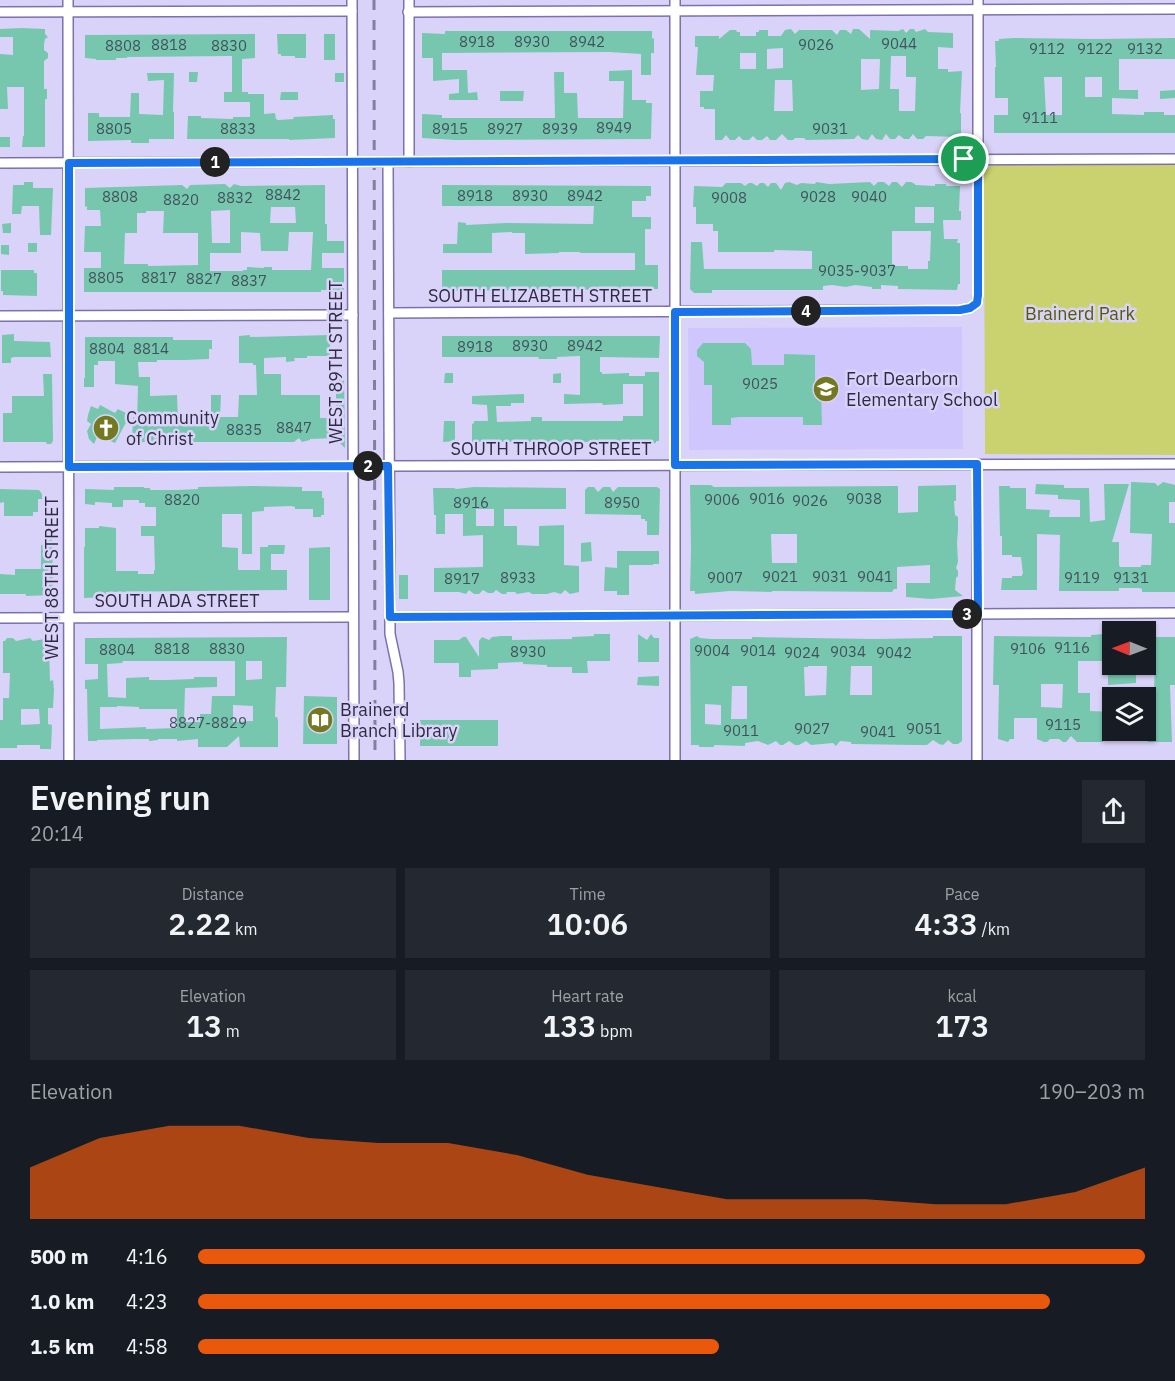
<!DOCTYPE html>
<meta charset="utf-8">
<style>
:root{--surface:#171b24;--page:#242831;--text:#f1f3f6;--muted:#9ea1a6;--accent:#ea580c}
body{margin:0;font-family:"IBM Plex Sans",sans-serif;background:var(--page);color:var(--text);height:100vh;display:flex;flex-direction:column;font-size:22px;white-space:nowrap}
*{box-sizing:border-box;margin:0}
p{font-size:20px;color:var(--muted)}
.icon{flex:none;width:33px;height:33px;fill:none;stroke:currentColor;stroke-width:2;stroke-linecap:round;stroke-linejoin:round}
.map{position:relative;height:760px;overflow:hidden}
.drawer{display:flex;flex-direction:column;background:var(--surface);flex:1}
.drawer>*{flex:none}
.needle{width:39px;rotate:271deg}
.controls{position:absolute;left:1102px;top:621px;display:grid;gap:12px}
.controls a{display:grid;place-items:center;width:54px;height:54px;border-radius:0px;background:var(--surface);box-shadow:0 2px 4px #0004;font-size:30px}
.pin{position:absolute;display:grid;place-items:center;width:51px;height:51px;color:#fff;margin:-26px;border:3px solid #fff;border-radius:50%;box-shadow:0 2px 6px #0007}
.km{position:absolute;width:30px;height:30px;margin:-15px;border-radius:50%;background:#222;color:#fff;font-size:16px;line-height:30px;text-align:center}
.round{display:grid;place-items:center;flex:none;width:63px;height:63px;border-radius:0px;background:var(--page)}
.head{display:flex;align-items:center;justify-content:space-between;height:102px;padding:0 30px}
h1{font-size:33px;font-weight:600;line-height:45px}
.figures{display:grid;grid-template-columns:repeat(3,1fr);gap:9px;height:102px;padding:6px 30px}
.figures div{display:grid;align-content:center;border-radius:0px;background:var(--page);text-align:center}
.figures b{font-size:30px;font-weight:600}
.figures small{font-size:16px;font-weight:400}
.figures p{font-size:16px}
.chart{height:168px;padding:12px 30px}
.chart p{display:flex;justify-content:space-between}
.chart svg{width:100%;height:108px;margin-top:6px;fill:var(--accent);opacity:.7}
ul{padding:0 30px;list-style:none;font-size:20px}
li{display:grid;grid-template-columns:96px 72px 1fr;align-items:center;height:45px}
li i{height:15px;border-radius:8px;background:var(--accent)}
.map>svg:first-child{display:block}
.built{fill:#d0c6fe}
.green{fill:#c9d26f}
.building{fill:#77c7af;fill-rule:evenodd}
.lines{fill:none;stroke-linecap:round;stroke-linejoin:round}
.minor-casing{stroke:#7d71ab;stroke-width:12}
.minor{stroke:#fff;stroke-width:9}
.rail{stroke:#857f9e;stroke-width:3;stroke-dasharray:10 10;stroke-linecap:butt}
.route-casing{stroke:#fff;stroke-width:12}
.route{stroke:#1a73e8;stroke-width:8}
.labels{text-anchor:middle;stroke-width:5;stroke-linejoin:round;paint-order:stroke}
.number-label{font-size:15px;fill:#41515d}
.street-label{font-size:18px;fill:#2f2a42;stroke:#dad3f9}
.park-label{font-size:18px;fill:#555905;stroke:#dad3f9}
.poi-label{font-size:18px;fill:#2f2a42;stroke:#dad3f9;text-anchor:start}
</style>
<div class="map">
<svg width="1175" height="760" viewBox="0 0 1175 760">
<rect width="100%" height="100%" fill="#dad3f9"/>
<!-- built -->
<path class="built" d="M962 327 963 449 689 450 688 328Z"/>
<!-- green -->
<path class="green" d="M995 165H1175V455L985 454 984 174C986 168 989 166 995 165Z"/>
<!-- building -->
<g class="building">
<path d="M21 28 45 29V34L48 37 45 39 44 44V50L48 53V58L44 61V89H47V99H45V147H22L23 136H24V87H7L8 109H0V54L13 55V37H0V29Z"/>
<path d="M791 29 795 34 799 30H832L837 35 840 30H846L851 34 853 29H859L870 39V30L898 31 903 29 906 33 910 29H914L916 32 925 29 928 32 953 33V48L938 47V69H948V72L962 71 960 113H961V137L926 136 923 139H917L913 134 909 139H904L899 135 895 139H890L886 134 882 140 876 139 872 134 868 140 862 139 858 135 854 139 806 140 804 138H795L793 140H788L782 134 776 140H770L767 136 762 140H757L753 136 749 140H743L739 136 735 140H730L726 135 722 140H715V109H704V107H700V91H713L714 75H696L698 47H695V36H719V39L730 30H736L737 32H740V36H756V32H759V30H768V36H781L785 30ZM783 48V68L767 69V49ZM740 53H756V69H740ZM891 56H906V77H916L915 111H899V89H890ZM861 59H880L879 89 861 90ZM775 80H792L793 111H774Z"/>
<path d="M445 31H652V39L654 38V53H651V75H641V54L609 52 442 53V70H467L468 93 477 92 478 100H449V94L459 93V79L433 81V58H422V33L445 34Z"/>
<path d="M255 34V58L242 59V92H248V94H264V114L275 113 276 119 278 120 294 119 293 117 333 115V119H335V138L289 140V139H187L188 116H201V118L233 119V117H250V102H224V92H232V56L127 57V58H116V60H96V59L85 58V35Z"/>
<path d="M277 34H306V58H295V56H281V54H278Z"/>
<rect x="324" y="34" width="11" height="26"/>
<path d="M1013 38 1095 39 1175 38V59H1119V90H1138V99L1112 98V114L1144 115V112H1164V115H1175V133H994V115H1008V98H995V67H996L995 41H999V39ZM1044 77H1062V115H1046ZM1085 77H1102V97H1085Z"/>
<path d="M632 70V100H646V103H652L651 139 456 140 422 138V114L442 115V118H555L554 72H564V93H577L578 118H623L624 81H609V71Z"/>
<path d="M189 72H198L197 82H189Z"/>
<path d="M147 73H174L173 112H174V139H149V143H131V140L88 141V113H99V117H130L131 93H139V114L163 115 164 80 148 81Z"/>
<rect x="335" y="73" width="9" height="9"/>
<path d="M1175 90V98L1160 99V91Z"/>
<path d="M500 91H524L523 101H500Z"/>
<path d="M281 92H298V100H280Z"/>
<rect x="0" y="137" width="10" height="10"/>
<path d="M24 182H33V188H53L51 235H40L39 206H22L21 214H12L13 185H24Z"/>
<path d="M789 182 797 185 801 183 815 184 816 182 829 184 870 182 874 186 878 182H884L889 186 892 182H897L902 187 906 182H911L915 184V185L935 186V184H946V186H960L959 211H961V220H943L944 239H958L957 243H960V284H958L957 290 898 289V286L881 285V289H872V287L855 285 846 287 832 285 823 286V290H712V293H694L690 289 691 242H702L704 269H812V251L774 250V252H718V231H713V224H696V207H693L694 186 722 187 726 183H741L745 186 749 183H752L757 186 760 183H764L768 187 771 183H776L781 190 785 183ZM915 207H934V223H915ZM892 231H931L930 261H928V269H908V266H894V264H892Z"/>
<path d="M225 184 230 188 234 184 241 186 325 185V224H327V241H344V253H322V268H344V290H321V292H84V268H101V252H84L85 226H101L100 210H87V206L85 207V188L182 185 187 189 190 185ZM271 207H295L296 223H270ZM230 210V243H212L211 211ZM146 211H164L163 233H198V265L148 266V264H124L125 233H137V213H146ZM241 232 260 233 261 251H288L289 232H313L311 270H272V267H264V268L247 267V270H243V271H210V253H241Z"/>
<path d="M442 185 651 186V196H646V201H632V217H651V229H645V265H658V289L442 291V270H635V253H580V252H559V253L525 254V233H512V232L492 233V253H443V244H457L458 222 466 223V225L506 223 593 224 594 206H442Z"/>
<path d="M11 223V233H3L2 224Z"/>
<rect x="28" y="243" width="9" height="9"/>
<path d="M1 245H9V255L1 254Z"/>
<path d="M1 270H34V273H37V296L3 295V291H1Z"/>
<path d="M14 334V341L50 342 51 357H14L11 358V363H2V335Z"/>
<path d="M250 335V337L330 335V356H307V358H294L295 361 286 362V357L264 358V374H281V395H320V418H336V385H334V375H344L345 448 339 442 335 441V438L310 439V440L302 442 299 438 294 442H132L133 417 137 419 138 386 115 384V361H98V365H94V387H84V378H85V337H173V340H212V349H209V359L185 360H157V362H138L139 377H150V396L177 395 178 420H196V418L211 417V395H221L220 417H238L239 395H257L256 365H253V363H239V336Z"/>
<path d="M442 336H660L659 358 600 357V372H602V374L629 373V376H645V372H659V441H656V443L644 444V442H472V424L474 423V421H488L487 405 472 404V396L524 394V403H511V406H496L497 422 531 421V417H542V421H622L623 420V416H643V384H623V404L603 405 602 403 564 404V394L580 395V356L557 357V359H539L538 357H442Z"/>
<path d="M703 343H745L751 349 752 365H784V354L815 355V389H821L822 425H803V417H739L731 418V425H712V385H704V362L697 356V350Z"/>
<path d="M445 373H453V383H444Z"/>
<path d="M561 373V383H553V374Z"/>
<path d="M43 374H52L53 441 51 444H47L46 442H3V413H12V396H44Z"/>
<path d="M100 405 115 413 118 409 130 415 115 443 104 438 102 440 97 437 94 444 89 439 87 431 91 424 87 421 88 415 91 406 98 409Z"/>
<path d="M444 421H455V441L443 442Z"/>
<path d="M1131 482 1155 483 1158 486 1163 482 1175 485V502H1169V523H1175V592H1142V589L1139 588H1119V591H1059L1060 535 1037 534V590H1001L1002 578H1012V576H1022V574H1023L1021 557H1012V555H1002V536H1000L999 486H1010V488H1026V509L1050 510 1049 517H1080V500L1058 499V495L1035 494 1036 484 1064 485V488H1089L1090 522 1105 520 1104 484H1129L1112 542H1119V565L1120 567H1141V565H1151L1152 534 1130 533Z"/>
<path d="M690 485H711L714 487 898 486V513L918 512V486L956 485V501H954L955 515 958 517V530L957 543 958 562 956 568 958 571V576L956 578 955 590 963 596 931 599 906 597V583H930V565L897 567V589H894L892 592 772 591V592L730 591 695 594V591H690L691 549ZM771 534H797V563H772Z"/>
<path d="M253 486 302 487V491H322V498H324V515H321V517H313V509H295V507L291 506 264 507V511L252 512V554H242V514H222V547L238 548V570H260V547H268V545H285L284 554H271V570H287V590L106 592 105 597 84 598V547H85V528H99V526L116 528V571H138V574H154V570H155L154 536H141V526H156V507H145V503H139V500H123V507H112V503L95 502V505L85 504V489L114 490V487H144V488H150V490H178L198 489V487Z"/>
<path d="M474 487 566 488V509H504V526H517V545L539 546V526L564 525V565L579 566V592L570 594 565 590 561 594 554 592 547 594H532L529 592 517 594 515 592H507L506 594H502L496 590 493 593H488L483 590 479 594H474L469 590 466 594 459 592H434V568L483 567V535L463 536V514H445V534H436V515H434L433 488H454L456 489ZM476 509H494V526H476Z"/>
<path d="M588 487H594L598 492 603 487H610L613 492 618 487H657L660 489 659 535H647V521H645V519H641V515L585 514V490Z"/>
<path d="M0 489 39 490 42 494V499H38V512H33V516H4V502L0 503Z"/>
<path d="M52 530 53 595 26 596V594H0V574L15 575V569H41V545H44V531Z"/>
<path d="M591 542 592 561 581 562V543Z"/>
<path d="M330 547V600H309V548Z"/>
<path d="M617 551H659V564H653V565H629V595H617V591H604L605 567 617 568Z"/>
<rect x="399" y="575" width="9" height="24"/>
<path d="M594 634H610V661H587L588 673H572V667H547V665L523 664V662L498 663V669L471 670V677H459V663H434V640H459L463 637H466L479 657V641L482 637 489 640 492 637 501 636H512V640L572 639V637L594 636Z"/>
<path d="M638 634 647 640 651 634 654 638H659V662H638Z"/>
<path d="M1105 634H1109L1113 637V664H1121V672L1136 673V683L1108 685V666H1104V661H1078V693H1090V711L1113 712V730H1128L1118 741H1114L1103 732V742H1077L1071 736 1066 742H1063L1059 739H1050L1047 742H1044L1037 739V718H1014V739H1010L1008 742 998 739 999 685H993L994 636 1091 637V635ZM1041 684H1063L1062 708 1041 707Z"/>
<path d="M697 636 700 638 711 639H752V637L874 639 933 638V636H962V741L958 744H953L948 740 943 745 939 744 933 740 927 745H915L851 744V742L840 741 836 746 833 743 811 745 806 741 799 745H795L789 741 783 745H780L776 741 768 745 758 741 745 743V746L714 745V747H699V745H691L690 639ZM808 666H827L826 695 805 696 804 667H808ZM851 666H872V695H850ZM732 686H747V719H731ZM705 704 721 705V725L705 724Z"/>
<path d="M287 637 286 687H276L275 717H277L278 720V747H240L239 736 227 747H198V739L177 741V739H158V740L149 741V739H135L97 740V741H88L87 689H85V680L98 679V664H85V638ZM123 661H235V696H212L211 714H200V722H184L185 688 217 687V677H194V679L167 680H149V677L126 678V698L108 697 107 664 122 663ZM246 661H262V679L246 680ZM233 705 253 706V721L233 722ZM117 706 139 707V709H177V728L146 729V727L100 729V707H117Z"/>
<path d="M1148 637H1175V685H1170L1172 742H1148L1140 730H1146V712H1149L1150 694H1154L1155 660H1148Z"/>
<path d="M7 638H13L16 641 30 638 33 641 44 639 49 641 50 681 53 680 54 690 53 708H48V724L52 725 51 749H40V745H17V748H0V720H3V698H9L10 673H3V641H5ZM21 709H39L40 724 21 725Z"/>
<path d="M659 676V686L637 685 638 677Z"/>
<path d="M304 696 337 697V744H303Z"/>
<rect x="420" y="720" width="78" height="26"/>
</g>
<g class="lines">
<defs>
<g id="minor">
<path d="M68 0 69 760"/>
<path d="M352 0 354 760"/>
<path d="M675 0V760"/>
<path d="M0 12 352 11"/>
<path d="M408 12 1175 9"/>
<path d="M388 162 390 634 398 672 399 683 400 760"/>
<path d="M409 162V0"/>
<path d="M0 163 1175 159"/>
<path d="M389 313 960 310 970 308 977 303 978 295V0"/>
<path d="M0 316 353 315"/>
<path d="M977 464V760"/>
<path d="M0 467 1175 464"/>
<path d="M390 617 1175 613"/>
<path d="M0 618 353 617"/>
</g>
</defs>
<!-- minor casing -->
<use href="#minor" class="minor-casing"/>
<!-- minor -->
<use href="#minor" class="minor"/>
<!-- rail -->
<path class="rail" d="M374 0 375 760"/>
</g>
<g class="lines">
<defs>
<path id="route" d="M964 159H978V295L977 303 970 308 960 310 675 312V465L977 464 978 614 390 617 388 466 69 467V163Z"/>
</defs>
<!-- route casing -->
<use href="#route" class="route-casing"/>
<!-- route -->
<use href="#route" class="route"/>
</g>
<!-- icons -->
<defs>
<symbol id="school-disc" viewBox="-11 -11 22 22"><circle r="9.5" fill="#737821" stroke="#dad3f9"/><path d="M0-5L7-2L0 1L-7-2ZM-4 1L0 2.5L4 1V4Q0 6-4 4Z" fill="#fff"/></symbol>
<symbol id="church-disc" viewBox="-11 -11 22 22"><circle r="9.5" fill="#737821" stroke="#dad3f9"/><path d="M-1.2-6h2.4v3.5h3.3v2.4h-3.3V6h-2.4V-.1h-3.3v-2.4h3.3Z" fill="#fff"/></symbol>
<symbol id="library-disc" viewBox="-11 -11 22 22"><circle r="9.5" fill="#737821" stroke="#dad3f9"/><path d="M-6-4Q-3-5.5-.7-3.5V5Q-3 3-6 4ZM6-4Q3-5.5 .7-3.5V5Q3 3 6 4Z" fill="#fff"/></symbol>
</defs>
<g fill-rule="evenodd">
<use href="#school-disc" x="811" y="374" width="30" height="30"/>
<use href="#church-disc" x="91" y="413" width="30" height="30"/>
<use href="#library-disc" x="305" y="705" width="30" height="30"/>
</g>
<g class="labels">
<!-- number labels -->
<g class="number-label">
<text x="477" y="47">8918</text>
<text x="532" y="47">8930</text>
<text x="587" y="47">8942</text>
<text x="899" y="49">9044</text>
<text x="169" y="50">8818</text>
<text x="816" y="50">9026</text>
<text x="123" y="51">8808</text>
<text x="229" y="51">8830</text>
<text x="1047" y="54">9112</text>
<text x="1095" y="54">9122</text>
<text x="1145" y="54">9132</text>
<text x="1040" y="123">9111</text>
<text x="614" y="133">8949</text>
<text x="114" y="134">8805</text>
<text x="238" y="134">8833</text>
<text x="450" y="134">8915</text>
<text x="505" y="134">8927</text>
<text x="560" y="134">8939</text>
<text x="830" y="134">9031</text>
<text x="283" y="200">8842</text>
<text x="475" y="201">8918</text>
<text x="530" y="201">8930</text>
<text x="585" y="201">8942</text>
<text x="120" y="202">8808</text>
<text x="818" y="202">9028</text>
<text x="869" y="202">9040</text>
<text x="235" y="203">8832</text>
<text x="729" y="203">9008</text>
<text x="181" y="205">8820</text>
<text x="857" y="276">9035-9037</text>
<text x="106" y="283">8805</text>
<text x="159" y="283">8817</text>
<text x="204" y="284">8827</text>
<text x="249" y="286">8837</text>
<text x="530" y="351">8930</text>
<text x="585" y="351">8942</text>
<text x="475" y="352">8918</text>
<text x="107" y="354">8804</text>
<text x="151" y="354">8814</text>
<text x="760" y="389">9025</text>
<text x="294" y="433">8847</text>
<text x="244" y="435">8835</text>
<text x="767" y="504">9016</text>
<text x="864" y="504">9038</text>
<text x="182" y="505">8820</text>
<text x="722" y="505">9006</text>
<text x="810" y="506">9026</text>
<text x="471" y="508">8916</text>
<text x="622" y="508">8950</text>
<text x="780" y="582">9021</text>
<text x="830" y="582">9031</text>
<text x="875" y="582">9041</text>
<text x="518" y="583">8933</text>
<text x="725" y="583">9007</text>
<text x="1082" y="583">9119</text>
<text x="1131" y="583">9131</text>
<text x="462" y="584">8917</text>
<text x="1072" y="653">9116</text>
<text x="172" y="654">8818</text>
<text x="227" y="654">8830</text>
<text x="1028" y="654">9106</text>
<text x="117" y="655">8804</text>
<text x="712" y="656">9004</text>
<text x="758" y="656">9014</text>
<text x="528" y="657">8930</text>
<text x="848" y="657">9034</text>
<text x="802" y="658">9024</text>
<text x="894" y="658">9042</text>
<text x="208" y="728">8827-8829</text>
<text x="1063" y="730">9115</text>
<text x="812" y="734">9027</text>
<text x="924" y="734">9051</text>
<text x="741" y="736">9011</text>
<text x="878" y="737">9041</text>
</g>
<!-- street labels -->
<g class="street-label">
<text x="540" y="302">SOUTH ELIZABETH STREET</text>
<text transform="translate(336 362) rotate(-90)" y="6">WEST 89TH STREET</text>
<text x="551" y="455">SOUTH THROOP STREET</text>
<text transform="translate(52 578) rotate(-90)" y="6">WEST 88TH STREET</text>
<text x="177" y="607">SOUTH ADA STREET</text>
</g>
<!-- park labels -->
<g class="park-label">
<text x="1080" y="320">Brainerd Park</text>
</g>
<!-- poi labels -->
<g class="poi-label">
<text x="846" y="385">Fort Dearborn<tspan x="846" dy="21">Elementary School</tspan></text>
<text x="126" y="424">Community<tspan x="126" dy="21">of Christ</tspan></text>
<text x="340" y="716">Brainerd<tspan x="340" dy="21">Branch Library</tspan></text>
</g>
</g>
</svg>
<div class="controls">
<a><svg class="needle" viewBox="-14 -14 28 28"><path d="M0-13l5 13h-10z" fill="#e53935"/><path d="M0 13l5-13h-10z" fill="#9ea1a6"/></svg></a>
<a><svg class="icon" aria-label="layers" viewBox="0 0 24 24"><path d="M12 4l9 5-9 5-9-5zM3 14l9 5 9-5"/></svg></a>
</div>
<div class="pin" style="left:964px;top:159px;background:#1e9e55"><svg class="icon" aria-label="arrive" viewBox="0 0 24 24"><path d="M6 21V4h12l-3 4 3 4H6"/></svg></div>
<b class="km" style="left:215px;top:162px">1</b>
<b class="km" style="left:368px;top:466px">2</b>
<b class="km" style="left:967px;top:614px">3</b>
<b class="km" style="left:806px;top:311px">4</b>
</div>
<section class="drawer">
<div class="head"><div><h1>Evening run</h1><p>20:14</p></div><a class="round"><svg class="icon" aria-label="share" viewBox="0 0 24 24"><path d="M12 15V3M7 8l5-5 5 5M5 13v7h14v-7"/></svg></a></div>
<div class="figures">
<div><p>Distance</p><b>2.22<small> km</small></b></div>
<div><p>Time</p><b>10:06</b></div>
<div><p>Pace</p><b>4:33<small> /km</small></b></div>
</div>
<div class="figures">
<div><p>Elevation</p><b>13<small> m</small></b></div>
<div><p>Heart rate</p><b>133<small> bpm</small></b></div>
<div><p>kcal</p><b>173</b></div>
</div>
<div class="chart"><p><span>Elevation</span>190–203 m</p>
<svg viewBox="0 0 160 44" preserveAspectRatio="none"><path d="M0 44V23L10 11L20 6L30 6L40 11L50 13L60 13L70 18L80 26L90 31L100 36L110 36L120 36L130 38L140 38L150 33L160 23V44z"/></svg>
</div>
<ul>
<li><b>500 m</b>4:16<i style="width:100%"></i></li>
<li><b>1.0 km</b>4:23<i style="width:90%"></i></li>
<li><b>1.5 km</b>4:58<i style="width:55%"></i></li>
</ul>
</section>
